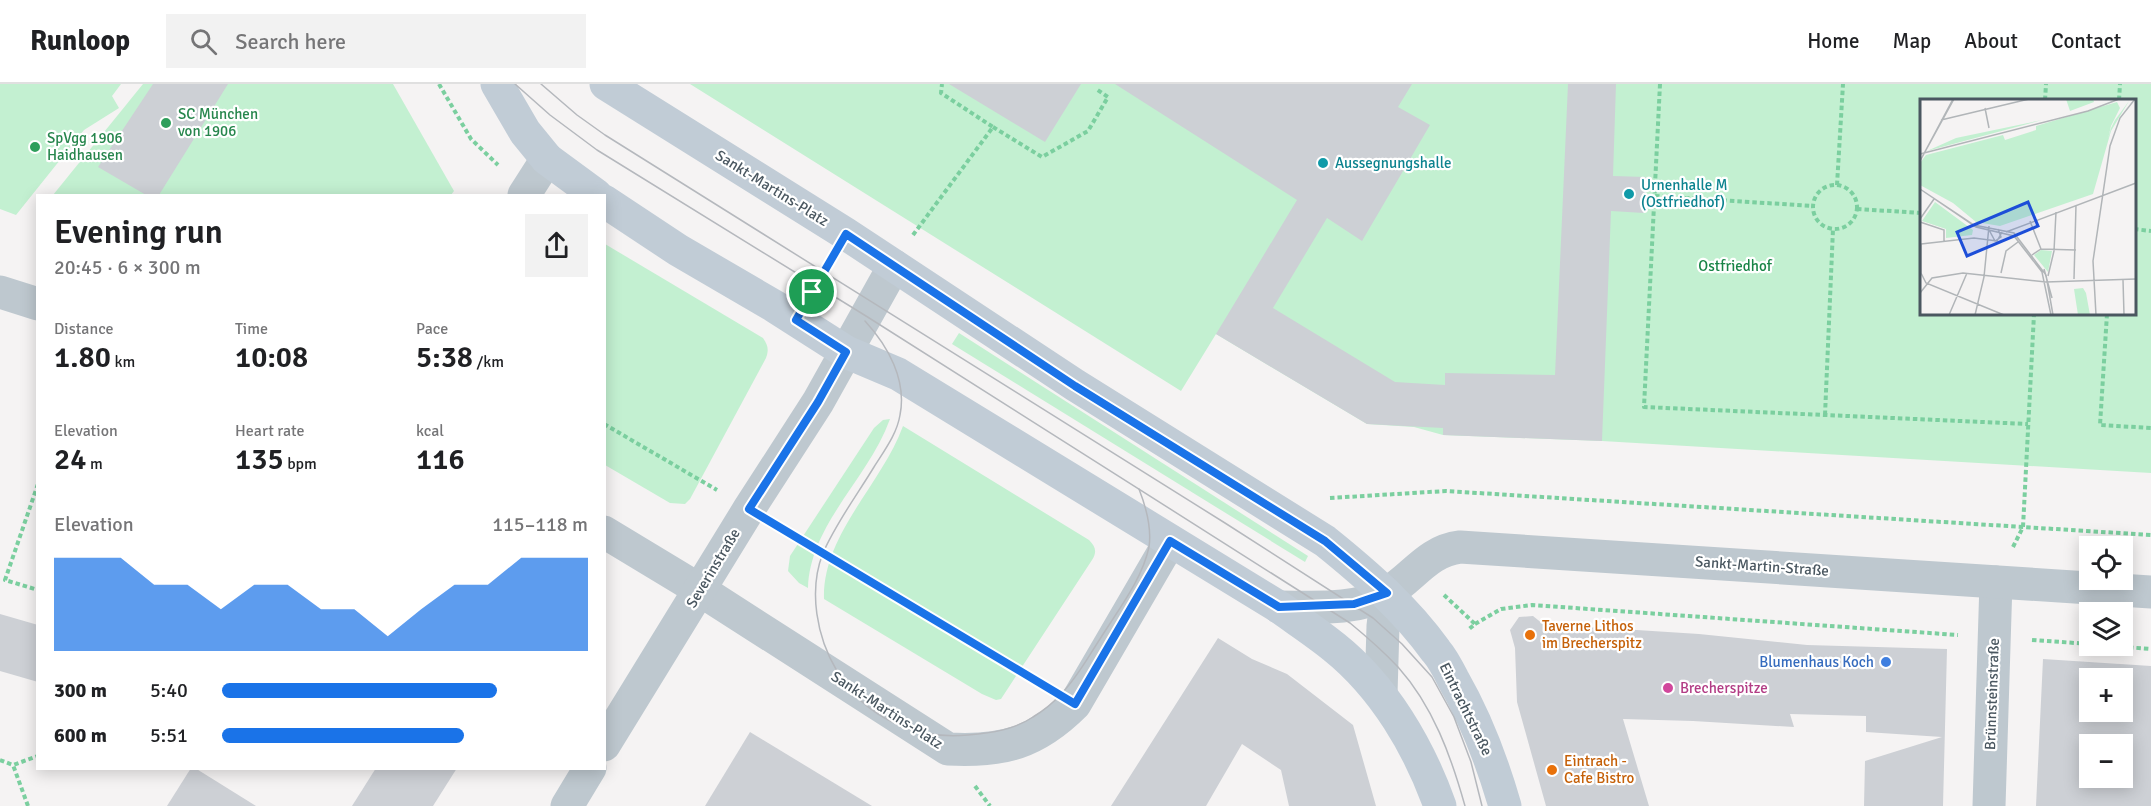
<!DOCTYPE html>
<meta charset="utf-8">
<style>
:root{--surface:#fff;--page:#f2f2f2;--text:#202124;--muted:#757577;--line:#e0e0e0;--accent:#1a73e8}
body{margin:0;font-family:Signika,sans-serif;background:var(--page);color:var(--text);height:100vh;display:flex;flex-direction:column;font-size:22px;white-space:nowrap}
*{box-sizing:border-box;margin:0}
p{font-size:20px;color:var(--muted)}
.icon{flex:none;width:33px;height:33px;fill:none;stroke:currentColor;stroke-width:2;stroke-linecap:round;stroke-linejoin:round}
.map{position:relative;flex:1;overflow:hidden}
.panel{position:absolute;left:36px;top:110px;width:570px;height:576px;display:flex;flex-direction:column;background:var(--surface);border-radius:0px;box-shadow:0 3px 15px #0003}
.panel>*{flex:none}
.fabs{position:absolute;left:2079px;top:452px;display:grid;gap:12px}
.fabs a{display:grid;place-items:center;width:54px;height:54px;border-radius:0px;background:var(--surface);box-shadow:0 3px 15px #0003;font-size:30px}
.pin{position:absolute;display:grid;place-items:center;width:51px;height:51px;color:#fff;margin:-26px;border:3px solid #fff;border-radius:50%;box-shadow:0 2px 6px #0007}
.round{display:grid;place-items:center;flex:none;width:63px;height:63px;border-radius:0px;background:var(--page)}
.summary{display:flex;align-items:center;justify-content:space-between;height:102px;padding:0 18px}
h1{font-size:33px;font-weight:600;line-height:45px}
.figures{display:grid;grid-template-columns:repeat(3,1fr);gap:9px;height:102px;padding:6px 18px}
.figures div{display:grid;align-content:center}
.figures b{font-size:30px;font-weight:600}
.figures small{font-size:16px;font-weight:400}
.figures p{font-size:16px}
.chart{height:168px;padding:12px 18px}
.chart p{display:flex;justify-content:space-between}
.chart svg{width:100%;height:108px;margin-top:6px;fill:var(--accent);opacity:.7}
ul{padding:0 18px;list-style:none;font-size:20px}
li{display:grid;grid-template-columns:96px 72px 1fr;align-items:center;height:45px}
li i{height:15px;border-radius:8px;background:var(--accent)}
header{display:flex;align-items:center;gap:36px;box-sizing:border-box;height:84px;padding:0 30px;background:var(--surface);border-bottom:2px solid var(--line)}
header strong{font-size:28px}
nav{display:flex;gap:33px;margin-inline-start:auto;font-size:21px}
.search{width:420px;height:54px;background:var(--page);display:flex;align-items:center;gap:15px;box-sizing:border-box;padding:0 21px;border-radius:0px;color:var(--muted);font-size:22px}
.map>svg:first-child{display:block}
.green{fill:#c3f0d1;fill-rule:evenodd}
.building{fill:#cdd0d5;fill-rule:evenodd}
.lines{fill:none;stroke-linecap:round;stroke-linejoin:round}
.path{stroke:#7bcf9f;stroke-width:4;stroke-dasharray:4.5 3;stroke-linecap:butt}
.minor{stroke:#bec8cf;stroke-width:33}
.tertiary{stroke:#bec8cf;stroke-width:33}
.secondary{stroke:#c1ccd6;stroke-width:33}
.tram{stroke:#b5b8bd;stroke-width:1.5}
.route-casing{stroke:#fff;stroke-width:12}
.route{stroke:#1a73e8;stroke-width:8}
.leisure-dot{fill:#2e9e5b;stroke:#fff;stroke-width:2}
.culture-dot{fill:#0f9aa8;stroke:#fff;stroke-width:2}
.food-dot{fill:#e8710a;stroke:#fff;stroke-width:2}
.shop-dot{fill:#3f7fe0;stroke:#fff;stroke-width:2}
.hotel-dot{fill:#d1479c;stroke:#fff;stroke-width:2}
.labels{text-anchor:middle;stroke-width:4.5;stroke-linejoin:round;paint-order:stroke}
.leisure-label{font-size:15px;fill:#27864d;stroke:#fff;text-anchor:start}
.culture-label{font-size:15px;fill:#0d838f;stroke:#fff;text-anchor:start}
.street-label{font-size:15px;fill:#4a5760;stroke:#fff}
.park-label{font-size:15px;fill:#188446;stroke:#fff}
.food-label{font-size:15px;fill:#c56008;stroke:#fff;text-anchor:start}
.shop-label{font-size:15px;fill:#366cbe;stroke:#fff;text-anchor:end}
.hotel-label{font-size:15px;fill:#b23c85;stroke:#fff;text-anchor:start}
.inset-road{fill:none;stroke:#b1b5b8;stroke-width:1.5}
.view{fill:#1d4ed8;fill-opacity:0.15;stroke:#1d4ed8;stroke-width:3}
.inset-edge{fill:none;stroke:#4a5760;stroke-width:3}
</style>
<header>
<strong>Runloop</strong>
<div class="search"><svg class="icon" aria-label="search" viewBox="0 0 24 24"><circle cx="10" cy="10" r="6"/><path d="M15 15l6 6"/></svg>Search here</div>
<nav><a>Home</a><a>Map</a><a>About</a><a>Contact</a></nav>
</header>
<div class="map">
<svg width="2151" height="722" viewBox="0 0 2151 722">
<rect width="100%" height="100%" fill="#f5f3f3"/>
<!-- green -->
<g class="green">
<path d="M0 0H121L112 12 119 24 84 46 16 131 0 125Z"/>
<path d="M143 0H393L454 107 451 111H53Z"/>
<path d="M690 0H2151V389L1602 357 1443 351 1414 343 1367 340 1216 250 1181 307ZM1922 16H2134V230H1922Z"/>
<path d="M605 160 763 254C768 261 769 266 766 274L690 415 685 420 670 419 605 381Z"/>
<path d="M959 249 1308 472 1305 478 952 260Z"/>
<path d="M890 335C869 394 810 440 808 504L799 499 788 487 790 472 874 344 883 336Z"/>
<path d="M903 342 1089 456C1096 463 1097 468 1092 476L1001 615 996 616 982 610 824 515C822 451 882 400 903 342Z"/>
</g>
<!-- building -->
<g class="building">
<path d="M153 0H228L159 111H146L98 83Z"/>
<path d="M949 0H1081L1045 58Z"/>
<path d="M1115 0H1412L1398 23 1430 41 1362 157 1327 134 1273 224 1395 298 1445 301V289L1555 291 1568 0H1616L1613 92 1646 93 1644 129 1611 127 1602 357 1443 351V344L1367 340 1216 250 1297 116Z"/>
<path d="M0 530 38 541V598L0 587Z"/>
<path d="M1533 532 1543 540 1699 550 1807 561 1947 565 1943 722H1864L1865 677 1942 653 1866 648V632L1790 630 1794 643 1693 637 1623 635 1649 722H1546L1517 618 1515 564 1510 546 1519 533Z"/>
<path d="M1218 554 1252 575 1287 590 1353 641 1376 722H1289L1281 686 1242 660 1206 722H1111Z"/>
<path d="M2043 575 2151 582V722H2036ZM2090 594H2122V627H2090ZM2090 660H2122V693H2090Z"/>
<path d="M750 648 872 722H705Z"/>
<path d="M191 684H195L256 722H167Z"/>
<path d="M376 684H457L433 722H352Z"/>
</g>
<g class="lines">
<!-- path -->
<g class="path">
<path d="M439 0 471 55 498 81"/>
<path d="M1660 0 1644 323 2028 340"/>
<path d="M2045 16 2046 0"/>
<path d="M2119 16 2120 0"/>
<path d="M993 43 1042 73 1088 47 1108 13 1096 5"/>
<circle cx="1835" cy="123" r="22"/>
<path d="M1837 101 1843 0"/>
<path d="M1655 112 1813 122"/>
<path d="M1857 125 1922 129"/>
<path d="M2134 145 2151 147"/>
<path d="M913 151 993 43 941 9 942 0"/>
<path d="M814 204 827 182"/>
<path d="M2107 230 2100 341 2151 344"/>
<path d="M1825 331 1833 145"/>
<path d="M604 340 717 406"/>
<path d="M38 400 5 496 38 506"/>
<path d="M1330 414 1446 407 2151 451"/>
<path d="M781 444 1042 599"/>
<path d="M2013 463 2023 443 2034 230"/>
<path d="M1444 511 1475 540 1468 546"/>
<path d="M1475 540 1501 525 1532 521 1958 551"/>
<path d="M2032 556 2090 560"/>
<path d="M2099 561 2151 565"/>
<path d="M0 676 13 681"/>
<path d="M975 702 990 722"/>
<path d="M28 722 13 681 38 672"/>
</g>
<!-- minor -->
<g class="minor">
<path d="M524 111 547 75"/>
<path d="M0 208 38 220"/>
<path d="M604 448 700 506 948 665C1003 668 1036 659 1075 620L1170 457"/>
<path d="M604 661 749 425 818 318 894 182"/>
<path d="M567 722 590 684"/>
<path d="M1989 722 1996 498"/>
</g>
<!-- tertiary -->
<g class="tertiary">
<path d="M1279 523C1312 523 1357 527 1387 509 1413 494 1427 467 1460 463L2151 508"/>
<path d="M1381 610 1383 542 1387 509"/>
</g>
<!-- secondary -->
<g class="secondary">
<path d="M497 0 525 48 547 75 596 111"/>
<path d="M606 0 846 150 1075 301 1325 457C1366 490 1405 524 1436 567 1443 575 1448 585 1453 595 1476 635 1492 677 1505 722"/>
<path d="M604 117 678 166 774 222 846 268 898 290 1279 523C1297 536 1317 549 1334 563 1384 603 1419 663 1440 722"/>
</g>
<!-- tram -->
<g class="tram">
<path d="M515 0 550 31 597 66 866 232 1350 539C1367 553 1383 567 1398 583 1433 622 1451 672 1465 722"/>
<path d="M541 0 577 31 605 51 1225 439 1373 534 1402 560 1432 593 1454 633 1471 678 1482 722"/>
<path d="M865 237C888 262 907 296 900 331 897 350 884 367 874 383 857 411 836 439 823 469 808 507 817 554 837 587 865 634 916 656 968 651 991 649 1014 646 1033 633 1043 627 1053 619 1061 610 1077 594 1088 573 1100 555 1118 526 1142 496 1149 463 1152 443 1146 423 1139 405"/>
</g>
</g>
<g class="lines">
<defs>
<path id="route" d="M846 150 1075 302 1325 457 1387 509 1354 520 1279 523 1170 457 1075 620 749 425 818 318 846 268 796 236Z"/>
</defs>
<!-- route casing -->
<use href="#route" class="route-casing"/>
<!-- route -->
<use href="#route" class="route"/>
</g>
<!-- markers -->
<g class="leisure-dot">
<circle cx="166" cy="39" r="6"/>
<circle cx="35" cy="63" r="6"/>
</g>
<g class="culture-dot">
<circle cx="1323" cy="79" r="6"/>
<circle cx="1629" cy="110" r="6"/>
</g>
<g class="food-dot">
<circle cx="1530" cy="551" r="6"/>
<circle cx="1552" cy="686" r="6"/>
</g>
<circle class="shop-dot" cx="1886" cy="578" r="6"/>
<circle class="hotel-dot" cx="1668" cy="604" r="6"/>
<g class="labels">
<!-- leisure labels -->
<g class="leisure-label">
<text x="178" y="35">SC München<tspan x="178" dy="17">von 1906</tspan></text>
<text x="47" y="59">SpVgg 1906<tspan x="47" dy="17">Haidhausen</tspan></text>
</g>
<!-- culture labels -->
<g class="culture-label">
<text x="1335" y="84">Aussegnungshalle</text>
<text x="1641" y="106">Urnenhalle M<tspan x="1641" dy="17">(Ostfriedhof)</tspan></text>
</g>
<!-- street labels -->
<g class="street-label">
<text transform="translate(772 104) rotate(32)" y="5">Sankt-Martins-Platz</text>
<text transform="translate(1762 482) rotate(4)" y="5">Sankt-Martin-Straße</text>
<text transform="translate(713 484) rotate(-59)" y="5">Severinstraße</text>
<text transform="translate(1992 610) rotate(-88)" y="5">Brünnsteinstraße</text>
<text transform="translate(1466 625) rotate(64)" y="5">Eintrachtstraße</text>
<text transform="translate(887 626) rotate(33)" y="5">Sankt-Martins-Platz</text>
</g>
<!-- park labels -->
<g class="park-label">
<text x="1735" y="187">Ostfriedhof</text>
</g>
<!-- food labels -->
<g class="food-label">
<text x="1542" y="547">Taverne Lithos<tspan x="1542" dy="17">im Brecherspitz</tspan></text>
<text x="1564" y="682">Eintrach -<tspan x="1564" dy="17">Cafe Bistro</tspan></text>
</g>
<!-- shop labels -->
<g class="shop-label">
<text x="1874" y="583">Blumenhaus Koch</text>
</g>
<!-- hotel labels -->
<g class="hotel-label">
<text x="1680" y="609">Brecherspitze</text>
</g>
</g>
<!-- overview -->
<g transform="translate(1920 15)">
<rect width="216" height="216" fill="#f5f3f3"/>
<path d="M146 0H173L174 3 150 12ZM209 2 191 32 173 95 80 127 56 123 33 104 0 86V64L6 56 83 36 85 41 116 31V27L197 3 200 9 191 27 188 40 191 29 195 21ZM122 21 7 52 36 39ZM15 103 53 131 52 136 26 139V130L2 122ZM121 151 132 152 128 173 114 156ZM163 189 166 194 170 216H158L154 190Z" fill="#c3f0d1"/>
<path class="inset-road" d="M65 9 69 29M21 21 109 0M0 55 168 12 199 0M0 62 33 0M0 62 34 0M0 90 56 128 94 137 122 173 131 216M0 90 54 126 94 134 126 176 133 216M0 120 14 100M110 122 121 150M0 123 24 131V142M68 129 75 142 81 138 78 130M86 133 216 84M1 145V174L6 184 84 216M1 145 54 139 77 142 82 133M112 156 121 150 156 151M124 170 132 199M81 174 86 152 98 143M128 177 134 152 136 113M154 180 156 106M203 181 204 216M0 194 12 179 43 174 126 183 216 180M29 216 47 174M55 216 64 178 69 127M176 216 173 162 190 47 200 19 215 0"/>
<path class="view" d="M108 103 118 127 47 157 37 133Z"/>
<rect width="216" height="216" class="inset-edge"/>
</g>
</svg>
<div class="fabs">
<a><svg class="icon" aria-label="locate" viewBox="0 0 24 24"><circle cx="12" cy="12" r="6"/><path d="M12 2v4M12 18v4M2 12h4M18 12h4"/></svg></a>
<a><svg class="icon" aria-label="layers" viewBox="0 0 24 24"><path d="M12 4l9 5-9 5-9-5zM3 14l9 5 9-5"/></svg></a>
<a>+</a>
<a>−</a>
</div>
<div class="pin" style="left:812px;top:208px;background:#1e9e55"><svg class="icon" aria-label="arrive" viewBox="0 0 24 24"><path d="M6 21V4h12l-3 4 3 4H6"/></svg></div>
<section class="panel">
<div class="summary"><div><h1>Evening run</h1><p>20:45 · 6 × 300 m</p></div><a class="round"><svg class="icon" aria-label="share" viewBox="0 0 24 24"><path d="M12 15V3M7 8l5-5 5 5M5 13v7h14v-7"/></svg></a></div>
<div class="figures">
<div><p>Distance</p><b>1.80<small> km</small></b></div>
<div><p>Time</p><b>10:08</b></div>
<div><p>Pace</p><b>5:38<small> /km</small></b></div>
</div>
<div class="figures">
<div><p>Elevation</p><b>24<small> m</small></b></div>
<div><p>Heart rate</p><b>135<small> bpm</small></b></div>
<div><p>kcal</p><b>116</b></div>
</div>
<div class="chart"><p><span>Elevation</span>115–118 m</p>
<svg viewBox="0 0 160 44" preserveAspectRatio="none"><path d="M0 44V6L10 6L20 6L30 17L40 17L50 27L60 17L70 17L80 27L90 27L100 38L110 27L120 17L130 17L140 6L150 6L160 6V44z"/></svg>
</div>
<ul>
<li><b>300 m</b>5:40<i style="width:75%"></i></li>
<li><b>600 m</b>5:51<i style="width:66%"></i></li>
</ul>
</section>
</div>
